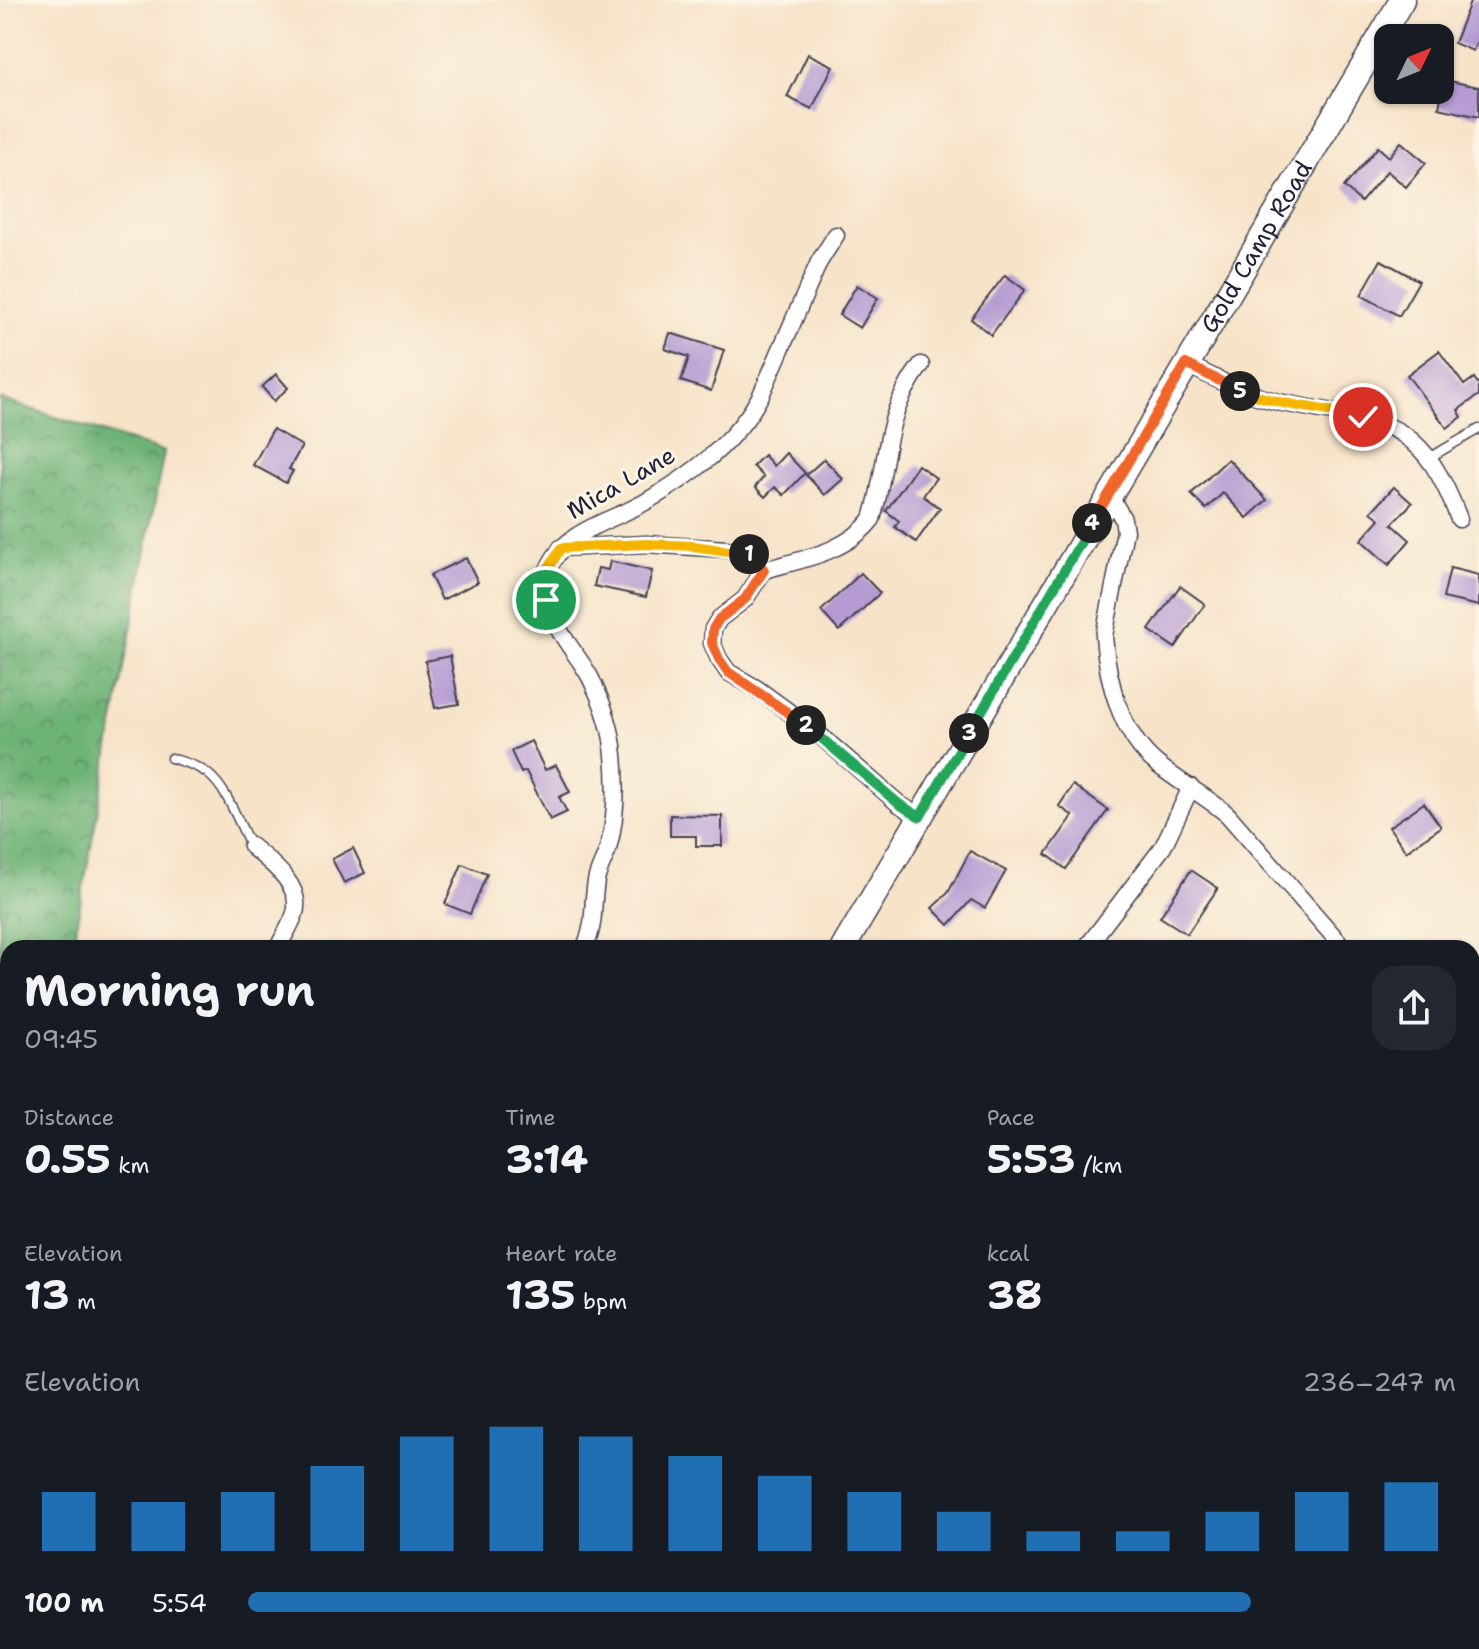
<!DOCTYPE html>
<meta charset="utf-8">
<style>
:root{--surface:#171b24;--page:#242831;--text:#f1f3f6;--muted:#9ea1a6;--accent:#1f6fb2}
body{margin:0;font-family:"Shantell Sans",sans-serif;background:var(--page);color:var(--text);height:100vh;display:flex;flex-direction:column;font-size:30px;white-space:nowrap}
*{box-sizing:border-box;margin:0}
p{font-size:26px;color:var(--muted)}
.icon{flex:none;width:44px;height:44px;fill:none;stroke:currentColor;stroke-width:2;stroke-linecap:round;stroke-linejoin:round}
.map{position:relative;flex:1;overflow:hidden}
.panel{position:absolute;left:0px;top:940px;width:1480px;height:710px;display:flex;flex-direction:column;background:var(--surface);border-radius:24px 24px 0 0;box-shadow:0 2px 6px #0004}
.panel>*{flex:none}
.needle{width:52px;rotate:47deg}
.tools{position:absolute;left:1374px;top:24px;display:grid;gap:16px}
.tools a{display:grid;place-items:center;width:80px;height:80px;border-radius:16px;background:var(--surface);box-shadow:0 2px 6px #0004;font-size:40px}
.pin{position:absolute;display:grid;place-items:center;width:68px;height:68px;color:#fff;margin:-34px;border:4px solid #fff;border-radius:50%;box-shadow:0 2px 8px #0007}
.km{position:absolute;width:40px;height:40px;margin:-20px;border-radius:50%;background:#222;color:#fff;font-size:22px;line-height:40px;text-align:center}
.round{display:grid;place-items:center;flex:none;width:84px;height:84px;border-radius:24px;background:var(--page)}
.headline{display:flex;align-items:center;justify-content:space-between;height:136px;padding:0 24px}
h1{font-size:44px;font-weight:700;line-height:60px}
.stats{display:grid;grid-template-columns:repeat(3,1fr);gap:12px;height:136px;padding:8px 24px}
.stats div{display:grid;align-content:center}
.stats b{font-size:40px;font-weight:700}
.stats small{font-size:22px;font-weight:400}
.stats p{font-size:22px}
.chart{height:224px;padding:16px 24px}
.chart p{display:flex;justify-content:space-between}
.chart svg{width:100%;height:144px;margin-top:8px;stroke:var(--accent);stroke-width:6}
ul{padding:0 24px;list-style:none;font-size:26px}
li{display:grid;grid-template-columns:128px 96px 1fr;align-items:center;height:60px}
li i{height:20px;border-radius:10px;background:var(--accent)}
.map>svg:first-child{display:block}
.forest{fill:url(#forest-crowns);stroke:#486a59;stroke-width:2}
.building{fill:#b69bd3}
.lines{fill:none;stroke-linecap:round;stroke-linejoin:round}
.lane-casing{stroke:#423f50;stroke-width:11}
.street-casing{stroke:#423f50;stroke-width:19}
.secondary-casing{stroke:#423f50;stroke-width:27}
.lane{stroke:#fff;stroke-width:8}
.street{stroke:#fff;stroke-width:16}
.secondary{stroke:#fff;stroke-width:24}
.split-1-casing{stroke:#fff;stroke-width:16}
.split-2-casing{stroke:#fff;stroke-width:16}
.split-3-casing{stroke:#fff;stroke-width:16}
.split-4-casing{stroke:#fff;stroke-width:16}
.split-5-casing{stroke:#fff;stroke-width:16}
.split-6-casing{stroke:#fff;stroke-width:16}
.split-1{stroke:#f5b400;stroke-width:10}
.split-2{stroke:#f0652b;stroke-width:10}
.split-3{stroke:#22a559;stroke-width:10}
.split-4{stroke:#22a559;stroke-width:10}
.split-5{stroke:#f0652b;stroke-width:10}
.split-6{stroke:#f5b400;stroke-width:10}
.labels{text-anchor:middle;stroke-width:6;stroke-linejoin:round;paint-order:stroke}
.street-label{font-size:24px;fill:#22223b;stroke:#fcf5e5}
</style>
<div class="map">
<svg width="1479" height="1649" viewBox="0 0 1479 1649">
<defs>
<pattern id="forest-crowns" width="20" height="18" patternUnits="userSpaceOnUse" patternTransform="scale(2)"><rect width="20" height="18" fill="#6db277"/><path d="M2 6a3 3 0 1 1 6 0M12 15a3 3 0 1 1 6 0" fill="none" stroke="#599063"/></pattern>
</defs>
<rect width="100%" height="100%" fill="#fcf5e5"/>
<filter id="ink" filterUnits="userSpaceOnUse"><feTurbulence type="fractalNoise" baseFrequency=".0125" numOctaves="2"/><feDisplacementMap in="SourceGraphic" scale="16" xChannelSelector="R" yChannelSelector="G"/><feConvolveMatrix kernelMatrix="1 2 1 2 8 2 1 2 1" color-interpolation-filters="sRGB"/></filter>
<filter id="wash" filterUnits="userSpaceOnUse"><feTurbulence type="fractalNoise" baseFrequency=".006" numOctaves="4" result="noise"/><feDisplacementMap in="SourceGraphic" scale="32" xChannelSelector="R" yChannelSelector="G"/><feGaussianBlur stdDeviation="1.8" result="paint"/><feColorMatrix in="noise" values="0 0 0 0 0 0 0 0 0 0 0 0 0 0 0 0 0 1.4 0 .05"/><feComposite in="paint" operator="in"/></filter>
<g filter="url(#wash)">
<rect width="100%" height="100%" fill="#f6e3c8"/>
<!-- forest -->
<path class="forest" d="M0 399 164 452 72 948H8V957L0 955Z"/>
<g id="blocks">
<!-- building -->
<g class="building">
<path d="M1471 0H1479V37L1473 51 1454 43Z"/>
<path d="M808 54 833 66 812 109 787 97Z"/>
<path d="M1444 80 1479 87V117L1439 108Z"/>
<path d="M1401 142 1426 163 1406 187 1387 171 1361 202 1344 187 1378 147 1389 157Z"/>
<path d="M1381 260 1419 281 1399 316 1361 295Z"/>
<path d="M1005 275 1025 290 991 335 971 319Z"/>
<path d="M857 285 878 298 860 328 839 315Z"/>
<path d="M670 333 724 350 711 391 681 381 689 357 665 349Z"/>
<path d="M1439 351 1464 385 1474 378 1479 385V395L1458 410 1462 417 1447 428 1407 375Z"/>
<path d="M276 374 288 388 274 401 262 387Z"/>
<path d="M273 429 302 446 289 469 293 471 286 483 253 465Z"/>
<path d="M786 453 805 473 784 495 775 487 765 497 755 487 764 477 753 466 764 455 774 466Z"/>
<path d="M824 459 843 479 825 495 806 475Z"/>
<path d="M1228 459 1267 500 1247 518 1223 493 1206 509 1191 494Z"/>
<path d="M918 465 936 478 923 496 940 508 916 542 895 527 899 521 886 511Z"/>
<path d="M1394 487 1412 503 1392 524 1410 540 1389 565 1361 540 1380 519 1371 512Z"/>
<path d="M466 558 478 582 442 600 430 575Z"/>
<path d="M610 561 652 571 646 597 594 586 598 568 608 570Z"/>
<path d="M1450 568 1479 575V606L1443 598Z"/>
<path d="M861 573 880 593 839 631 821 611Z"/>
<path d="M1180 586 1205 604 1175 648 1149 630Z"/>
<path d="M450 656 459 704 435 708 425 661Z"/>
<path d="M531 741 545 770 556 765 570 792 559 797 567 812 550 820 526 771 521 773 511 751Z"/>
<path d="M1073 785 1108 810 1066 869 1046 854 1073 816 1059 806Z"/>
<path d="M1424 803 1441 827 1406 851 1389 827Z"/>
<path d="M670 815 722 816V846H696V836H670Z"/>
<path d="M353 848 365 873 344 883 332 859Z"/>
<path d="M970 851 1006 871 985 908 971 900 949 925 932 908 948 893Z"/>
<path d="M462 864 487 874 470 914 445 904Z"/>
<path d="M1191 870 1218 888 1187 934 1160 917Z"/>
</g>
</g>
</g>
<g filter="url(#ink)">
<use href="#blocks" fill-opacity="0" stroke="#423f50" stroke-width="2"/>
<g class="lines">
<defs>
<g id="lane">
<path d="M1429 458 1479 429"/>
<path d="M171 758C183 762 197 765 207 773 228 789 238 823 251 846"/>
</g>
<g id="street">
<path d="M1186 364C1218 380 1248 396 1283 403 1382 422 1420 414 1459 519"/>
<path d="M1109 494 1123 519 1125 531 1104 636C1107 680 1121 735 1157 764 1180 783 1206 796 1228 815L1344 948"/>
<path d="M561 548 646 544 727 549 744 552 755 557 764 570"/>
<path d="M764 570 745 599 719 619 713 629 712 643 719 659 728 672 756 688 815 731 899 804 920 817"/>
<path d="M764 570C803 559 847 552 872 519 890 460 881 419 921 365"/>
<path d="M251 846C269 861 303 885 295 913 291 926 283 936 278 948"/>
<path d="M584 948C597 925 591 900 597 877 600 867 605 858 608 849 617 816 617 779 613 746 610 724 600 697 590 677 572 644 532 609 549 568 565 529 614 521 647 501 692 475 736 442 761 395L819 262 836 235"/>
<path d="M1086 948 1163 847 1191 787"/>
<path d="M1472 1122 1479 1126"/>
<path d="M0 1502 8 1501"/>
<path d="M1472 1589 1479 1588"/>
<path d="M0 1618 8 1606"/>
<path d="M217 1649 230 1642"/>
<path d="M1305 1649 1332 1642"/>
</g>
<g id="secondary">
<path id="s1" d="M843 948 1402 0"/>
<path d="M431 1649 436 1642"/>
</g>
</defs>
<!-- lane casing -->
<use href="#lane" class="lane-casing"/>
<!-- street casing -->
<use href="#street" class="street-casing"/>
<!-- secondary casing -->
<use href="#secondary" class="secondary-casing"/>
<!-- lane -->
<use href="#lane" class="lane"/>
<!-- street -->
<use href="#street" class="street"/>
<!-- secondary -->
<use href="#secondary" class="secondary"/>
</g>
</g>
<g class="lines" filter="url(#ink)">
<defs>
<path id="split-1" d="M546 600 548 569 561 548 646 544 693 546 749 554"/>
<path id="split-2" d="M749 554 755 557 764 570 745 599 719 619 713 629 712 643 719 659 728 672 806 725"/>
<path id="split-3" d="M806 725 899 804 920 817 969 733"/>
<path id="split-4" d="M969 733 1092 523"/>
<path id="split-5" d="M1092 523 1186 364 1240 391"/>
<path id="split-6" d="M1240 391 1283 403 1363 417"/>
</defs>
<!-- split-1 casing -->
<use href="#split-1" class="split-1-casing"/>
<!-- split-2 casing -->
<use href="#split-2" class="split-2-casing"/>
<!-- split-3 casing -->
<use href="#split-3" class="split-3-casing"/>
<!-- split-4 casing -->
<use href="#split-4" class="split-4-casing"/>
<!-- split-5 casing -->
<use href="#split-5" class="split-5-casing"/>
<!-- split-6 casing -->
<use href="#split-6" class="split-6-casing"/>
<!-- split-1 -->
<use href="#split-1" class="split-1"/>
<!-- split-2 -->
<use href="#split-2" class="split-2"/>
<!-- split-3 -->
<use href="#split-3" class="split-3"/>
<!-- split-4 -->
<use href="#split-4" class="split-4"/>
<!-- split-5 -->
<use href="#split-5" class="split-5"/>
<!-- split-6 -->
<use href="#split-6" class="split-6"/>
</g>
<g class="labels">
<!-- street labels -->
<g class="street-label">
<text dy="8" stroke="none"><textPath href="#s1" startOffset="814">Gold Camp Road</textPath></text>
<text transform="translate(621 483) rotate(-30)" y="8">Mica Lane</text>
</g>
</g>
</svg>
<div class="tools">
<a><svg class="needle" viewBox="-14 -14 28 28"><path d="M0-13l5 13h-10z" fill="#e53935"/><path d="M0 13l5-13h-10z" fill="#9ea1a6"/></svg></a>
</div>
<div class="pin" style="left:546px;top:600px;background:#1e9e55"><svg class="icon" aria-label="arrive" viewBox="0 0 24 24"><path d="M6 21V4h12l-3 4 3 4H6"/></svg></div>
<div class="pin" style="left:1363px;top:417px;background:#d93025"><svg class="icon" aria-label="check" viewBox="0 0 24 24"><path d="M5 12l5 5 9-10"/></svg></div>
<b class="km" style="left:749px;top:554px">1</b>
<b class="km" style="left:806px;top:725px">2</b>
<b class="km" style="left:969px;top:733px">3</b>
<b class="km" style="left:1092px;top:523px">4</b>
<b class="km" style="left:1240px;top:391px">5</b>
<section class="panel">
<div class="headline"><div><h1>Morning run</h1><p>09:45</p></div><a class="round"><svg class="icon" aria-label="share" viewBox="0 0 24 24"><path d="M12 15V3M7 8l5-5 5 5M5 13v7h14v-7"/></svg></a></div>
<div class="stats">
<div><p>Distance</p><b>0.55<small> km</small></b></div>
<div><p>Time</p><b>3:14</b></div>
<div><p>Pace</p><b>5:53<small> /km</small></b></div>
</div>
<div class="stats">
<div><p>Elevation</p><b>13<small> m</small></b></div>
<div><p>Heart rate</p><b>135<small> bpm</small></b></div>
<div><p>kcal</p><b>38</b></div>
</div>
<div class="chart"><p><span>Elevation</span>236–247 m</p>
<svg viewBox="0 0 160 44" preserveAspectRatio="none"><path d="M5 44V26M15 44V29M25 44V26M35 44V18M45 44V9M55 44V6M65 44V9M75 44V15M85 44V21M95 44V26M105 44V32M115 44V38M125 44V38M135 44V32M145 44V26M155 44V23"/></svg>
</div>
<ul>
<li><b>100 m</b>5:54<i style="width:83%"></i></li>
</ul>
</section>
</div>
